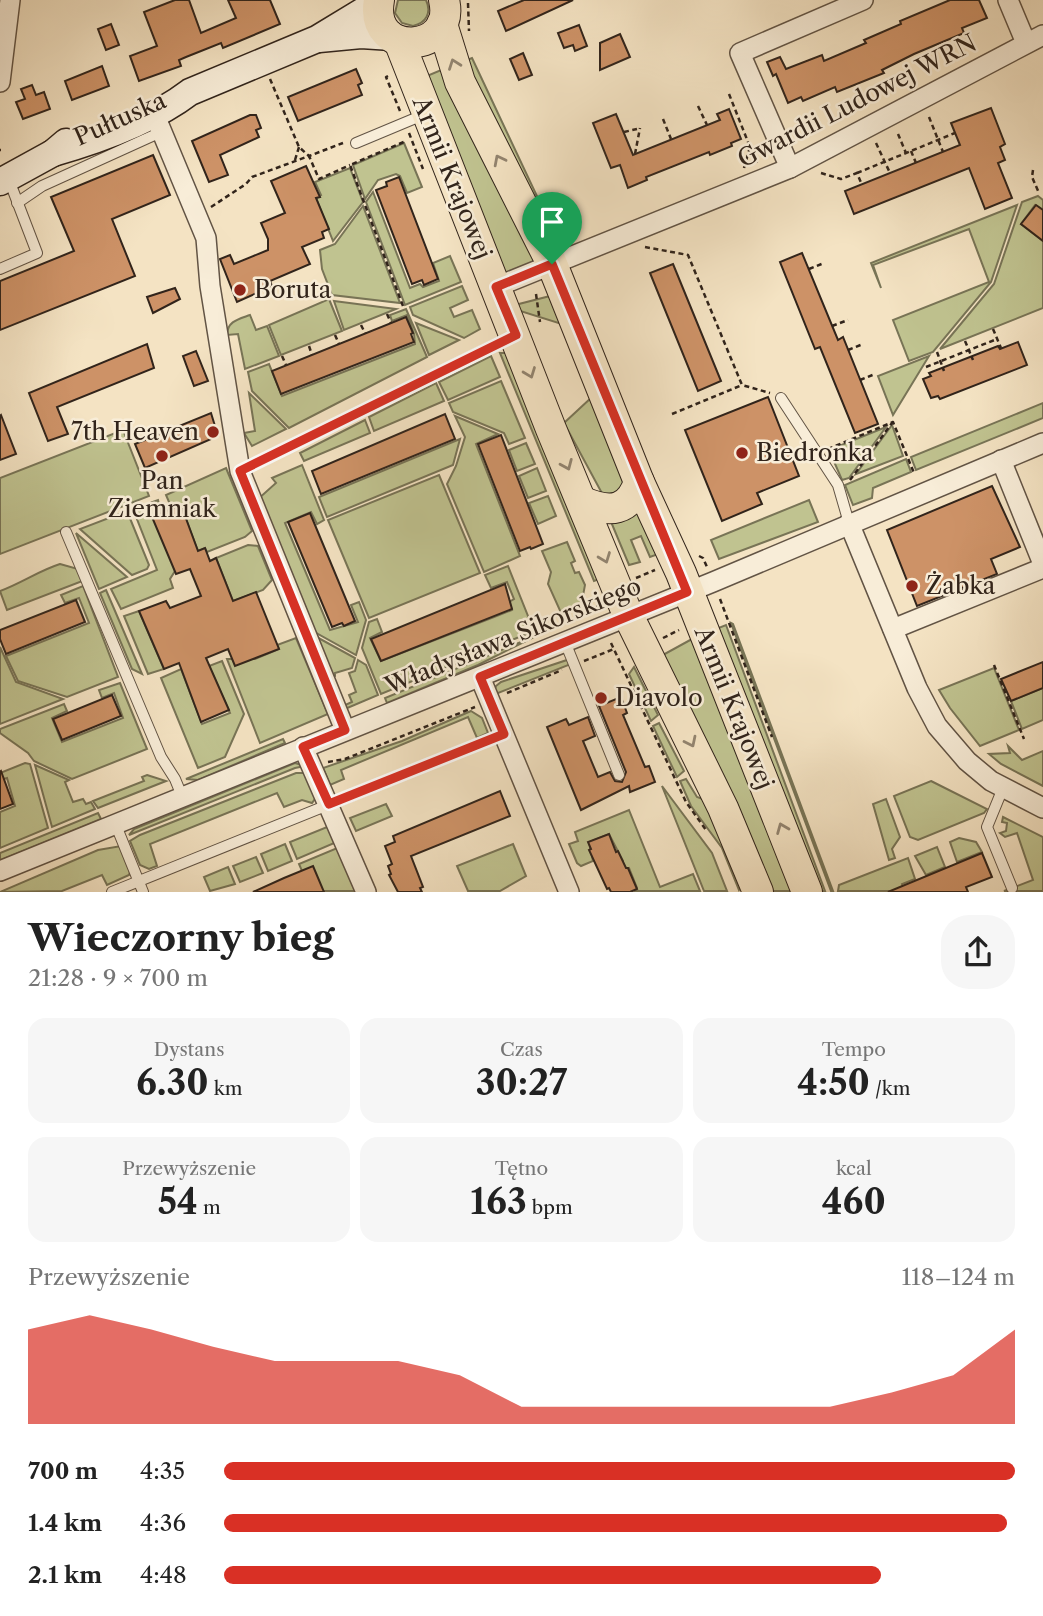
<!DOCTYPE html>
<html lang="pl">
<meta charset="utf-8">
<style>
:root{--surface:#fff;--page:#f6f6f6;--text:#222;--muted:#767676;--accent:#d93025}
body{margin:0;font-family:"Libre Caslon Text",serif;background:var(--page);color:var(--text);height:100vh;display:flex;flex-direction:column;font-size:26px;white-space:nowrap}
*{box-sizing:border-box;margin:0}
p{font-size:23px;color:var(--muted)}
.icon{flex:none;width:38px;height:38px;fill:none;stroke:currentColor;stroke-width:2;stroke-linecap:round;stroke-linejoin:round}
.map{position:relative;height:892px;overflow:hidden}
.sheet{display:flex;flex-direction:column;background:var(--surface);flex:1}
.sheet>*{flex:none}
.pin{position:absolute;display:grid;place-items:center;width:60px;height:60px;color:#fff;margin:-72px -30px;border-radius:50% 50% 50% 0;rotate:-45deg;box-shadow:0 0 7px #0007}
.pin .icon{rotate:45deg}
.round{display:grid;place-items:center;flex:none;width:74px;height:74px;border-radius:28px;background:var(--page)}
.head{display:flex;align-items:center;justify-content:space-between;height:119px;padding:0 28px}
h1{font-size:38px;font-weight:800;line-height:52px}
.stats{display:grid;grid-template-columns:repeat(3,1fr);gap:10px;height:119px;padding:7px 28px}
.stats div{display:grid;align-content:center;border-radius:18px;background:var(--page);text-align:center}
.stats b{font-size:35px;font-weight:800}
.stats small{font-size:19px;font-weight:400}
.stats p{font-size:19px}
.chart{height:196px;padding:14px 28px}
.chart p{display:flex;justify-content:space-between}
.chart svg{width:100%;height:126px;margin-top:7px;fill:var(--accent);opacity:.7}
ul{padding:0 28px;list-style:none;font-size:23px}
li{display:grid;grid-template-columns:112px 84px 1fr;align-items:center;height:52px}
li i{height:18px;border-radius:9px;background:var(--accent)}
.map>svg:first-child{display:block}
.green{fill:#c0c390;stroke:#787456;stroke-width:2}
.building{fill:#cd9267;stroke:#31241b;stroke-width:2}
.lines{fill:none;stroke-linecap:round;stroke-linejoin:round}
.lane-casing{stroke:#625445;stroke-width:12}
.street-casing{stroke:#625445;stroke-width:22}
.secondary-casing{stroke:#31241b;stroke-width:29}
.primary-casing{stroke:#31241b;stroke-width:32}
.path{stroke:#31241b;stroke-width:2.5;stroke-dasharray:5 3.5;stroke-linecap:butt}
.lane{stroke:#f8edd8;stroke-width:10}
.street{stroke:#f8edd8;stroke-width:19}
.secondary{stroke:#f8edd8;stroke-width:26}
.primary{stroke:#f4e3c3;stroke-width:30}
.oneway{stroke:#92846f}
.route-casing{stroke:#fff;stroke-width:14}
.route{stroke:#d93025;stroke-width:9}
.poi-dot{fill:#8f2418;stroke:#f8edd8;stroke-width:2.5}
.labels{text-anchor:middle;stroke-width:5;stroke-linejoin:round;paint-order:stroke}
.street-label{font-size:24px;fill:#31241b;stroke:#f8edd8}
.poi-label{font-size:24px;fill:#31241b;stroke:#f8edd8;text-anchor:start}
</style>
<div class="map">
<svg width="1043" height="892" viewBox="0 0 1043 892">
<rect width="100%" height="100%" fill="#f4e3c3"/>
<filter id="stains"><feTurbulence type="fractalNoise" baseFrequency=".00286" numOctaves="4"/><feColorMatrix values="0 0 0 0 .2 0 0 0 0 .09 0 0 0 0 .02 0 0 0 .5 -.17"/></filter>
<radialGradient id="worn" r=".72"><stop offset=".6" stop-color="#630" stop-opacity="0"/><stop offset="1" stop-color="#630" stop-opacity=".3"/></radialGradient>
<!-- green -->
<g class="green">
<path d="M398 0H426C432 13 426 23 413 26L402 23 395 13Z"/>
<path d="M472 58 551 226 568 248 557 246 462 62Z"/>
<path d="M446 68 537 261 506 274 422 78Z"/>
<path d="M404 143 422 187 407 193 400 176 396 174 378 180 365 199 353 165Z"/>
<path d="M350 168 363 202 333 241 316 198 321 195 315 182Z"/>
<path d="M373 192 410 288 420 284 423 287 439 281 433 263 450 256 461 282 405 305 366 202Z"/>
<path d="M1038 196 1043 200V210L1035 205 1021 224 1043 241V308L940 349 994 284 1022 202Z"/>
<path d="M1017 205 991 282 933 352 909 361 893 320 989 282 969 229 873 265 881 288 871 263Z"/>
<path d="M363 206 400 303 332 295 322 269 320 250 335 244Z"/>
<path d="M462 286 468 300 450 308 454 317 472 310 480 329 464 338 413 315 410 307Z"/>
<path d="M554 295 629 487 604 497 564 423 592 397 562 324 517 310 515 305Z"/>
<path d="M329 299 342 331 281 355 269 325Z"/>
<path d="M334 301 396 309 344 330Z"/>
<path d="M406 309 427 357 289 428 252 391 248 372 269 364 282 396 415 344 414 334 407 315 392 321 390 315Z"/>
<path d="M250 315 256 330 267 326 279 356 245 369 238 334 227 335C227 321 239 319 250 315Z"/>
<path d="M416 323 459 340 429 355Z"/>
<path d="M500 353H510L605 577 594 581Z"/>
<path d="M491 356 500 377 448 400 439 382Z"/>
<path d="M929 356 893 415 878 376Z"/>
<path d="M501 381 525 438 509 444 504 433 453 412 449 403Z"/>
<path d="M436 383 444 401 374 431 369 417Z"/>
<path d="M249 393 286 429 252 446 244 433 255 431Z"/>
<path d="M1043 403V418L916 470 911 457Z"/>
<path d="M455 416 498 434 476 444 520 556 484 572 447 484 456 466 465 437Z"/>
<path d="M365 420 370 433 304 461 300 453Z"/>
<path d="M892 425 903 456 856 474Z"/>
<path d="M886 427 849 478 842 480 829 450Z"/>
<path d="M123 430 149 496 0 554V478Z"/>
<path d="M460 439 453 465 327 517 319 497Z"/>
<path d="M526 443 535 464 517 471 509 450Z"/>
<path d="M906 459 911 472 873 488 872 498 853 505 845 485Z"/>
<path d="M302 465 324 520 317 524 311 512 285 523 330 630 358 622 351 605 359 602 366 620 356 655 311 630 257 500 276 483 272 478Z"/>
<path d="M226 468 252 531 245 537 207 552 205 548 198 551 181 506 172 509 166 495Z"/>
<path d="M537 468 546 491 528 498 519 476Z"/>
<path d="M439 475 480 573 369 618 328 520Z"/>
<path d="M548 496 556 516 538 524 529 503Z"/>
<path d="M158 500 175 571 170 579 173 588 121 609 111 589 157 570 133 509Z"/>
<path d="M809 500 818 522 719 559 711 540Z"/>
<path d="M640 505 661 553 650 557 641 536 631 540 640 562 629 565 609 517Z"/>
<path d="M127 511 149 565 147 569 132 575 80 529Z"/>
<path d="M76 533 127 577 99 589Z"/>
<path d="M567 542 575 561 571 563 575 573 579 572 585 585 581 606 562 615 548 584 551 572 542 551Z"/>
<path d="M248 545 258 546 272 580 263 590 233 601 216 558Z"/>
<path d="M60 564 78 569 85 580 7 610 0 591C22 583 38 571 60 564Z"/>
<path d="M508 566 534 631 381 694 362 648 369 622 377 619 382 632 370 638 381 661 494 617 512 610 509 602 514 599 507 582 491 588 485 575Z"/>
<path d="M83 586 118 677 67 697 18 681 6 656 89 623 79 598 65 603 61 595Z"/>
<path d="M106 590 142 674 132 669 100 593Z"/>
<path d="M139 611 164 669 148 674 124 616Z"/>
<path d="M731 623 733 624 833 891H831Z"/>
<path d="M726 625 825 891H818L716 629Z"/>
<path d="M313 635 355 658 352 668 335 673V676L331 677Z"/>
<path d="M538 635 478 665 387 703 385 698Z"/>
<path d="M296 638 328 714 260 743 227 659H255L279 649 277 645Z"/>
<path d="M692 639 796 891H768L661 656Z"/>
<path d="M0 647 16 682 63 699 0 724Z"/>
<path d="M358 660 366 665 378 695 345 709 343 706 352 702 349 695 356 692 349 673 355 671Z"/>
<path d="M567 660 571 664 493 695 496 686 501 682Z"/>
<path d="M222 661 244 714 225 757 198 768 161 678 181 669 202 724 230 713 209 666Z"/>
<path d="M634 667 658 715 651 721 629 674Z"/>
<path d="M994 668 1019 730 980 746 950 708 939 690Z"/>
<path d="M120 683 147 749 72 779 34 761 28 753 0 733V729L64 704 67 711 52 718 62 742 123 718 114 693 102 698 99 690Z"/>
<path d="M1043 688V720L1022 729 1011 701Z"/>
<path d="M471 711 482 718 488 733 477 738 468 717 341 770 344 779 330 785 323 768 402 741Z"/>
<path d="M659 723 684 771 677 777 653 726Z"/>
<path d="M283 739 285 743 198 780 186 779Z"/>
<path d="M1008 746 1022 760 1043 751V786L1001 764 989 754 1010 753Z"/>
<path d="M25 763 30 764 48 828 0 848V812L15 806 7 778 0 780V773Z"/>
<path d="M295 763 305 766 295 768 129 835 134 829Z"/>
<path d="M35 765 69 780 65 782 73 802 83 799 86 804 91 802 95 809 52 827Z"/>
<path d="M296 773H308L317 796 312 803 302 800 284 807 277 793 150 844 157 866 149 869 140 865 130 841 140 835Z"/>
<path d="M147 775 166 781 98 808 93 801 144 781 142 777Z"/>
<path d="M686 779 697 797 708 801 743 885 739 890 722 848 691 806 680 781Z"/>
<path d="M931 781 987 809 984 813 918 840 910 837 894 796Z"/>
<path d="M662 786 712 853 727 891H704Z"/>
<path d="M886 799 900 837 892 849 895 858 889 860 873 804Z"/>
<path d="M386 804 392 816 356 831 350 818Z"/>
<path d="M629 810 660 887 693 874 700 891H635L637 888 629 868 623 870V861L609 834 589 842 593 861 581 866 577 863 569 844 578 841 575 832Z"/>
<path d="M98 813 101 819 0 860V853Z"/>
<path d="M1003 817 1043 837V891H1004L1033 880 1017 833 1005 837 1000 833 1006 831 1007 823 1002 822Z"/>
<path d="M332 825 339 841 297 859 290 842Z"/>
<path d="M959 838 976 842 982 852 957 862 950 842Z"/>
<path d="M285 844 292 861 268 871 261 854Z"/>
<path d="M513 844 526 876 500 891H468L457 866Z"/>
<path d="M121 846 131 869 129 875 107 885 102 875 62 891 0 892 98 850Z"/>
<path d="M342 846 361 891H323L302 871 299 864Z"/>
<path d="M937 847 945 867 926 875 915 856Z"/>
<path d="M256 857 263 873 240 882 233 866Z"/>
<path d="M908 858 915 879 902 884 904 891H838L839 885Z"/>
<path d="M228 867 235 884 210 891 204 877Z"/>
</g>
<!-- building -->
<g class="building">
<path d="M175 0H189L201 33 236 18 228 0H270L280 24 223 48 221 43 186 57 179 60 181 66 139 81 130 56 157 46 144 12Z"/>
<path d="M524 0H573L506 31 498 11Z"/>
<path d="M950 0H979L987 18 962 28 964 33 914 54 882 70 884 73 837 92 835 87 803 101 801 97 788 103 776 74 773 76 767 62 780 57 786 69 822 55 824 61 866 43 864 40 901 24 900 21Z"/>
<path d="M111 24 119 45 106 50 98 29Z"/>
<path d="M579 25 587 46 575 51 573 45 564 48 558 33Z"/>
<path d="M620 34 630 57 600 70V43Z"/>
<path d="M523 53 532 75 519 80 510 59Z"/>
<path d="M102 66 109 86 72 100 65 81Z"/>
<path d="M356 69 362 83 358 85 362 95 298 121 288 97Z"/>
<path d="M32 85 36 95 44 92 50 109 23 119 16 102 25 99 21 89Z"/>
<path d="M991 108 1005 144 1000 147 1005 160 998 163 1012 198 985 209 969 168 854 214 845 191 960 145 951 123Z"/>
<path d="M729 109 741 139 731 143 732 146 710 155 709 152 646 177 647 180 628 188 620 165 611 168 593 123 616 114 633 155 720 120 717 114Z"/>
<path d="M250 115H256L261 128 256 130 259 137 220 155 228 175 209 182 192 141Z"/>
<path d="M153 155 170 195 112 219 135 276 0 330V281L74 251 51 197Z"/>
<path d="M306 166 320 197 316 198 329 229 322 232 324 238 302 247 310 264 270 281 272 286 237 302 220 259 230 255 234 264 268 250V239L261 223 285 213 271 181Z"/>
<path d="M399 177 438 279 424 285 422 280 412 284 376 190 387 186 386 182Z"/>
<path d="M1036 205 1043 210V241L1021 224Z"/>
<path d="M802 253 838 340 843 337 878 424 855 433 820 347 815 349 780 262Z"/>
<path d="M673 264 721 381 698 391 650 273Z"/>
<path d="M175 288 180 299 153 313 147 297Z"/>
<path d="M406 317 413 333 411 334 414 342 281 394 272 371Z"/>
<path d="M1018 342 1027 365 940 399 938 396 931 398 923 379 931 376 929 373 998 346 1000 349Z"/>
<path d="M147 344 154 368 57 407 68 434 48 441 29 393Z"/>
<path d="M196 351 208 381 194 386 183 356Z"/>
<path d="M768 397 799 476 757 493 762 504 722 521 685 430Z"/>
<path d="M211 413 218 436 145 468 135 444Z"/>
<path d="M445 414 455 439 321 494 312 471Z"/>
<path d="M1 415 16 454 0 460V416Z"/>
<path d="M501 435 543 544 531 549 530 547 520 551 478 444Z"/>
<path d="M992 486 1020 547 991 559 997 574 917 606 887 530Z"/>
<path d="M181 505 198 551 205 548 210 561 216 558 233 601 256 592 279 649 235 666 228 649 206 658 229 710 201 722 179 663 164 669 139 611 166 601 170 608 201 596 190 569 176 574 152 517Z"/>
<path d="M310 513 355 621 344 626 342 623 332 627 288 522Z"/>
<path d="M505 584 512 609 381 661 371 639Z"/>
<path d="M76 600 85 622 6 654 0 639V630Z"/>
<path d="M1043 662V688L1011 701 1001 679Z"/>
<path d="M112 695 121 716 62 740 53 719Z"/>
<path d="M621 697 627 713 623 715 645 767 649 766 655 782 630 792 629 786 581 810 547 727 566 719 569 725 588 717 595 736 583 741 598 777 610 772 615 781 622 782 626 772 599 706Z"/>
<path d="M1 771 13 804 0 809V772Z"/>
<path d="M500 791 510 816 411 856 423 887 420 888 422 892H398L389 875 391 874 388 866 392 864 385 846 395 842 393 836Z"/>
<path d="M609 834 616 852 618 851 626 868H628L637 889 630 892H611L609 888 607 889 589 850 591 849 588 842Z"/>
<path d="M982 853 992 877 966 887 968 892H888Z"/>
<path d="M313 866 324 892H253L284 878Z"/>
</g>
<g class="lines">
<defs>
<g id="lane">
<path d="M356 143 423 115"/>
<path d="M17 203 42 186 161 132"/>
<path d="M0 269 37 253 9 180"/>
<path d="M781 398 838 485 849 523"/>
<path d="M240 471 513 336"/>
<path d="M66 532 161 757 175 779 182 796"/>
<path d="M565 642 619 775"/>
<path d="M1003 788 987 827 1012 888"/>
<path d="M115 823 143 892"/>
<path d="M112 892 504 734"/>
</g>
<g id="street">
<path d="M1008 0 1026 43"/>
<path d="M0 82 10 0"/>
<path d="M154 113 206 238 210 286 240 471 345 730"/>
<path d="M790 168 740 53 863 0"/>
<path d="M496 287 790 168 1043 35"/>
<path d="M1001 460 1043 564"/>
<path d="M849 523 917 688 937 726 967 761 991 781 1043 808"/>
<path d="M893 629 1043 568"/>
<path d="M480 677 569 892"/>
<path d="M303 747 366 892"/>
<path d="M0 871 713 582 1043 443"/>
</g>
<g id="secondary">
<path d="M319 39 361 35 392 37"/>
<path d="M53 153C99 140 152 121 190 92L317 39 378 2"/>
<path d="M0 182 53 153 66 142"/>
</g>
<g id="primary">
<path d="M379 0C368 59 457 54 444 0"/>
<path d="M442 24 460 82 552 264 639 482 681 573 807 892"/>
<path d="M399 41 551 429 628 615 723 808 758 892"/>
<path d="M583 502C610 513 629 512 639 482"/>
</g>
</defs>
<!-- lane casing -->
<use href="#lane" class="lane-casing"/>
<!-- street casing -->
<use href="#street" class="street-casing"/>
<!-- secondary casing -->
<use href="#secondary" class="secondary-casing"/>
<!-- primary casing -->
<use href="#primary" class="primary-casing"/>
<!-- path -->
<g class="path">
<path d="M468 3 469 31"/>
<path d="M388 76 386 77 400 111"/>
<path d="M270 79 299 147 309 156 343 143"/>
<path d="M729 94 750 147"/>
<path d="M698 106 707 125"/>
<path d="M929 117 943 152"/>
<path d="M663 119 671 139"/>
<path d="M624 132 637 129"/>
<path d="M409 133 423 169"/>
<path d="M898 134 906 153"/>
<path d="M876 143 890 173"/>
<path d="M0 150H1"/>
<path d="M911 151 916 163"/>
<path d="M635 154 640 128"/>
<path d="M295 160 299 147"/>
<path d="M744 168 750 147 757 163"/>
<path d="M1033 170 1032 177 1039 193"/>
<path d="M821 173 841 179 857 173 862 185"/>
<path d="M857 173 955 133"/>
<path d="M211 207 246 184 252 177 309 156 319 179 350 165"/>
<path d="M645 247 688 255 742 385 770 393"/>
<path d="M809 269 824 263"/>
<path d="M536 294 540 322"/>
<path d="M403 306 350 165 406 141"/>
<path d="M387 314 391 323"/>
<path d="M361 325 365 333"/>
<path d="M832 326 848 320"/>
<path d="M993 329 1001 348"/>
<path d="M335 335 339 344"/>
<path d="M965 341 973 360"/>
<path d="M309 346 312 355"/>
<path d="M848 350 863 344"/>
<path d="M937 352 944 371"/>
<path d="M282 356 286 365"/>
<path d="M926 367 997 339"/>
<path d="M860 380 875 374"/>
<path d="M672 414 742 385"/>
<path d="M828 449 893 422 914 473"/>
<path d="M850 480 892 423"/>
<path d="M699 556 703 558 707 567"/>
<path d="M636 578 655 570"/>
<path d="M596 597 598 611"/>
<path d="M720 599 772 737"/>
<path d="M663 638 679 630"/>
<path d="M611 643 686 802 706 830"/>
<path d="M584 661 614 649"/>
<path d="M994 665 1024 739"/>
<path d="M507 693 562 670"/>
<path d="M328 762 345 759 475 707"/>
</g>
<!-- lane -->
<use href="#lane" class="lane"/>
<!-- street -->
<use href="#street" class="street"/>
<!-- secondary -->
<use href="#secondary" class="secondary"/>
<!-- primary -->
<use href="#primary" class="primary"/>
</g>
<!-- one-way arrows -->
<defs><path id="oneway-chevron" d="M-2-3.5L2.5 0L-2 3.5" fill="none" stroke-width="1.6" stroke-linecap="round" stroke-linejoin="round" transform="scale(1.75)"/></defs>
<g class="oneway">
<use href="#oneway-chevron" transform="translate(454 64) rotate(-110)"/>
<use href="#oneway-chevron" transform="translate(499 160) rotate(-117)"/>
<use href="#oneway-chevron" transform="translate(530 373) rotate(69)"/>
<use href="#oneway-chevron" transform="translate(567 465) rotate(67)"/>
<use href="#oneway-chevron" transform="translate(605 558) rotate(69)"/>
<use href="#oneway-chevron" transform="translate(691 742) rotate(64)"/>
<use href="#oneway-chevron" transform="translate(782 828) rotate(-112)"/>
</g>
<g class="lines">
<defs>
<path id="route" d="M552 264 687 592 480 677 504 734 329 804 303 747 345 730 240 471 516 335 496 287Z"/>
</defs>
<!-- route casing -->
<use href="#route" class="route-casing"/>
<!-- route -->
<use href="#route" class="route"/>
</g>
<!-- markers -->
<g class="poi-dot">
<circle cx="240" cy="290" r="7"/>
<circle cx="213" cy="432" r="7"/>
<circle cx="742" cy="453" r="7"/>
<circle cx="162" cy="456" r="7"/>
<circle cx="912" cy="586" r="7"/>
<circle cx="601" cy="698" r="7"/>
</g>
<g class="labels">
<!-- street labels -->
<g class="street-label">
<text transform="translate(857 101) rotate(-27)" y="8">Gwardii Ludowej WRN</text>
<text transform="translate(120 119) rotate(-24)" y="8">Pułtuska</text>
<text transform="translate(452 178) rotate(68)" y="8">Armii Krajowej</text>
<text transform="translate(513 636) rotate(-22)" y="8">Władysława Sikorskiego</text>
<text transform="translate(734 708) rotate(68)" y="8">Armii Krajowej</text>
</g>
<!-- poi labels -->
<g class="poi-label">
<text x="254" y="298">Boruta</text>
<text x="199" y="440" text-anchor="end">7th Heaven</text>
<text x="756" y="461">Biedronka</text>
<text x="162" y="489" text-anchor="middle">Pan<tspan x="162" dy="28">Ziemniak</tspan></text>
<text x="926" y="594">Żabka</text>
<text x="615" y="706">Diavolo</text>
</g>
</g>
<rect width="100%" height="100%" filter="url(#stains)"/>
<rect width="100%" height="100%" fill="url(#worn)"/>
</svg>
<div class="pin" style="left:552px;top:264px;background:#1e9e55"><svg class="icon" aria-label="arrive" viewBox="0 0 24 24"><path d="M6 21V4h12l-3 4 3 4H6"/></svg></div>
</div>
<section class="sheet">
<div class="head"><div><h1>Wieczorny bieg</h1><p>21:28 · 9 × 700 m</p></div><a class="round"><svg class="icon" aria-label="share" viewBox="0 0 24 24"><path d="M12 15V3M7 8l5-5 5 5M5 13v7h14v-7"/></svg></a></div>
<div class="stats">
<div><p>Dystans</p><b>6.30<small> km</small></b></div>
<div><p>Czas</p><b>30:27</b></div>
<div><p>Tempo</p><b>4:50<small> /km</small></b></div>
</div>
<div class="stats">
<div><p>Przewyższenie</p><b>54<small> m</small></b></div>
<div><p>Tętno</p><b>163<small> bpm</small></b></div>
<div><p>kcal</p><b>460</b></div>
</div>
<div class="chart"><p><span>Przewyższenie</span>118–124 m</p>
<svg viewBox="0 0 160 44" preserveAspectRatio="none"><path d="M0 44V11L10 6L20 11L30 17L40 22L50 22L60 22L70 27L80 38L90 38L100 38L110 38L120 38L130 38L140 33L150 27L160 11V44z"/></svg>
</div>
<ul>
<li><b>700 m</b>4:35<i style="width:100%"></i></li>
<li><b>1.4 km</b>4:36<i style="width:99%"></i></li>
<li><b>2.1 km</b>4:48<i style="width:83%"></i></li>
</ul>
</section>
